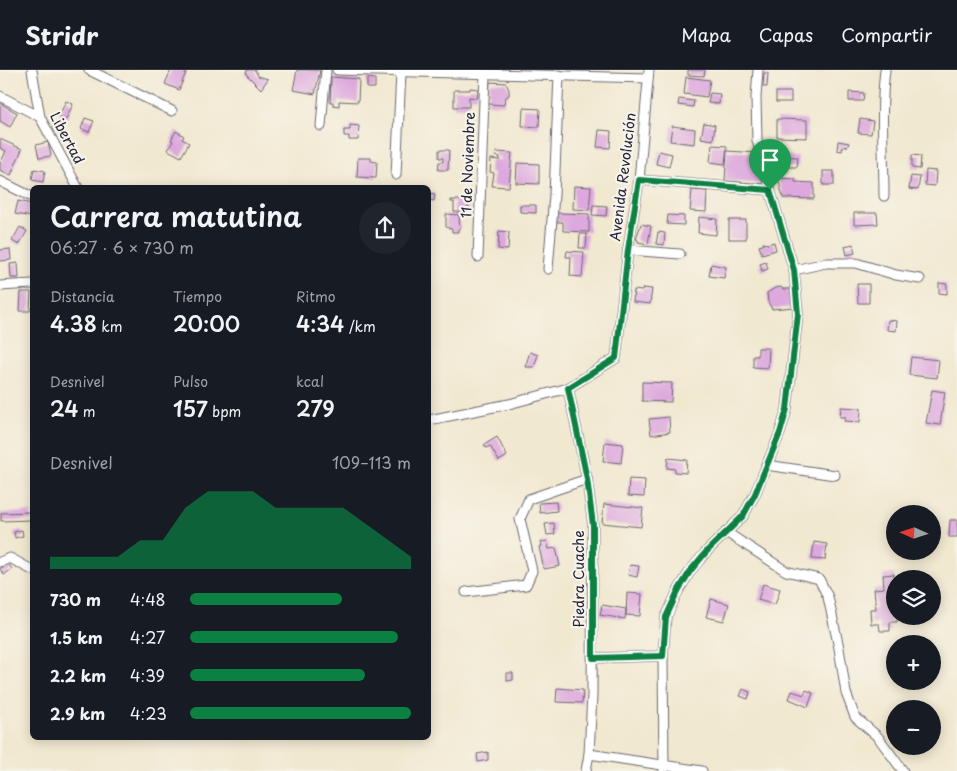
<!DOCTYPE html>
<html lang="es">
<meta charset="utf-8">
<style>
:root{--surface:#171b24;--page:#20242c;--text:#f1f3f6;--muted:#9ea1a6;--line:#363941;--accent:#0b8043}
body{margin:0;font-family:"Playpen Sans",sans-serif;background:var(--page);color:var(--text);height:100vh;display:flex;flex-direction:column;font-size:19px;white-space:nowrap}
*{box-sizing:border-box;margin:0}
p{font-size:16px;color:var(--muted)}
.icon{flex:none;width:28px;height:28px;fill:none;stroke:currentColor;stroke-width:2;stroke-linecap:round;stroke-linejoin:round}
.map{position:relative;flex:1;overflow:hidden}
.panel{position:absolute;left:30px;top:115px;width:401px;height:555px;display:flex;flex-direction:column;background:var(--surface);border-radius:8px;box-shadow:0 2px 12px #0003}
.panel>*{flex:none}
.needle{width:32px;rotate:273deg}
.tools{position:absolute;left:886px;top:435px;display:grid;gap:10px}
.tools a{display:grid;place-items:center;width:55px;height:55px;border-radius:50%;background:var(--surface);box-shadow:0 2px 12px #0003;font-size:25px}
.pin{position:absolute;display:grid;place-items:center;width:42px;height:42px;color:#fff;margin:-51px -21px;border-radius:50% 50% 50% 0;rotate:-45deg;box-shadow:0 0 5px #0007}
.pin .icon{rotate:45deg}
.round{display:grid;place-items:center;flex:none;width:52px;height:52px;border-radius:26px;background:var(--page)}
.overview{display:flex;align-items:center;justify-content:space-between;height:85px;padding:0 20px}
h1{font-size:28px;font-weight:600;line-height:38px}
.stats{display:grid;grid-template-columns:repeat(3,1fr);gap:8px;height:85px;padding:5px 20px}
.stats div{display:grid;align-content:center}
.stats b{font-size:21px;font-weight:600}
.stats small{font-size:14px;font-weight:400}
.stats p{font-size:14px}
.chart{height:140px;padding:10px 20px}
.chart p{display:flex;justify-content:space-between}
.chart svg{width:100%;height:90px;margin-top:5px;fill:var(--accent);opacity:.7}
ul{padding:0 20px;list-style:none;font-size:16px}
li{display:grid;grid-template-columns:80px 60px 1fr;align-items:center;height:38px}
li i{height:12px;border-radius:6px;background:var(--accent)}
header{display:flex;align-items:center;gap:30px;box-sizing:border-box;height:70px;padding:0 25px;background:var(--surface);border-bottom:1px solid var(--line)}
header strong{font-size:24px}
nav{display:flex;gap:28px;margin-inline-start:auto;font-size:18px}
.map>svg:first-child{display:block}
.building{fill:#dda8dd}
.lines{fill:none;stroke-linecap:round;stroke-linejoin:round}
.minor-casing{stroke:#6a676f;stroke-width:11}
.minor{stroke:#fff;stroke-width:9}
.route-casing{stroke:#fff;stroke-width:10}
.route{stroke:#0b8043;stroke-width:6}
.labels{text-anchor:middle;stroke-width:4.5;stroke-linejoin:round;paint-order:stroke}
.street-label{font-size:14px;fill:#22223b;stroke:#f7f3e8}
</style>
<header>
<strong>Stridr</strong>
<nav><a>Mapa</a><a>Capas</a><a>Compartir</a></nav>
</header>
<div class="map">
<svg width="957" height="701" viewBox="0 0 957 701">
<rect width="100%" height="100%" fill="#f7f3e8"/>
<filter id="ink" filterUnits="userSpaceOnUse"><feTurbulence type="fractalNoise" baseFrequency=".02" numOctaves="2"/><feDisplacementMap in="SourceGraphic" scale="10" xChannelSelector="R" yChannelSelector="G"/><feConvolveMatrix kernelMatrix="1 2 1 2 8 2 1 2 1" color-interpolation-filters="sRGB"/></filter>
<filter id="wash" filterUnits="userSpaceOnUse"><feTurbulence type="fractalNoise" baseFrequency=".0096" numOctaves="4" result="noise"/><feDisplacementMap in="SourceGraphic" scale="20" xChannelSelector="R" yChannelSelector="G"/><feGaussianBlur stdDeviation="1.12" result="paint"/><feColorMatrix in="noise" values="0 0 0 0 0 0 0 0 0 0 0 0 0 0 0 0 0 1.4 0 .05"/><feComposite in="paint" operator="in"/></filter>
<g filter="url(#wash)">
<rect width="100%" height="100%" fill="#f1e8d0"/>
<g id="blocks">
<!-- building -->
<g class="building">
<path d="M171 0H187L179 20 165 14Z"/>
<path d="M247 0H255L258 6 268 9 261 19 246 4Z"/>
<path d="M297 0H320L315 24 293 20Z"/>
<path d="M688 0H705L704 6 688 5Z"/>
<path d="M764 3H768L767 17H763Z"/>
<path d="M331 7 359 9 358 32 339 31V36L333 35V32H330Z"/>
<path d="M686 7 710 10 707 27 684 24Z"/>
<path d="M367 8 375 9V18H367Z"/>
<path d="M490 12 506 13 509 20V25L505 28 504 35 488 34Z"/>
<path d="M470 18 478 19 477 28 469 27V37H454V20H470Z"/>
<rect x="776" y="22" width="15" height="10"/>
<path d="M849 22 864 23 863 31H849Z"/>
<path d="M710 23 720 24 719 34 708 33Z"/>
<path d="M679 29 694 31 693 37 678 35Z"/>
<path d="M66 31 73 34 66 50 59 46Z"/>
<path d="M0 33 17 43 10 57 0 51Z"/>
<path d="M523 38 540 39 539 57 522 56Z"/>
<path d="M85 48 94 51 89 62 81 59Z"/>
<path d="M777 49 807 50V68L777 67Z"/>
<path d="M860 49 873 51 871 64 858 63Z"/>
<path d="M704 53 715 55 713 70 701 68Z"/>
<path d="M350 55 359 56 358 70H349V66H344V60H350Z"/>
<path d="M672 56 695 59 694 74 670 71Z"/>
<path d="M599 60 611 61 610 78 597 77Z"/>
<path d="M176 61 184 66 182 69 189 73 181 87 168 80 173 71 171 70Z"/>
<path d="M0 69 22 79 11 105 0 100V94L6 81 0 78Z"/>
<path d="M838 71 849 73 848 76 843 77 842 81 837 80Z"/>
<path d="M48 72 51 86 39 88 36 75Z"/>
<path d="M712 75 727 76 725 94 710 92Z"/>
<path d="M439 80H449L448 100H438L439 92H443V88H439Z"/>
<path d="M659 81 672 84 669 97 656 94Z"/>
<path d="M727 81 759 83 766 114 725 111Z"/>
<path d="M496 82 512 83 509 117 492 116 494 103 490 102 491 89 500 90V87L495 86Z"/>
<path d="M912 85 921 86 920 99 912 98Z"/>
<path d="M776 86 798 87 797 97H776Z"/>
<path d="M358 88H371V91L377 92 376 108 357 107Z"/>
<path d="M517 93 539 94V114L516 113Z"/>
<path d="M34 99 45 101 43 112 32 110Z"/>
<path d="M926 100 936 101 935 116 925 115Z"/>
<rect x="823" y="101" width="11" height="14"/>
<path d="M911 106 920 107 918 120 909 119Z"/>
<path d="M778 108 795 109V112L814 113V129L783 128Z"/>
<path d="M574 116 591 117 589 140 573 139Z"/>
<path d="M692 120 707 121 706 142 690 141Z"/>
<path d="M429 123 435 124 434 131 429 130Z"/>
<path d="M451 130H469L468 142H454V132H451Z"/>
<path d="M18 131 32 134V147L15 144Z"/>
<path d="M520 135H536V143L520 142Z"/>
<path d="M593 135 607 136 606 146 592 145Z"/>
<path d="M558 143 589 144V162L563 161V152H556V145Z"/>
<path d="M854 143H877L878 154 854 155Z"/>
<path d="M446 144 459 145 460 159H458V162H452V159L446 157Z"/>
<path d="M668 145 684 146V155L667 154Z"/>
<path d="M699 147 717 149 716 165 698 163Z"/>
<rect x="729" y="150" width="17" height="19"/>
<path d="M641 154 651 156 648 174 638 172V170L636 169Z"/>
<path d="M20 157 27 161 19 175 12 171Z"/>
<path d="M499 161 509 162 508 180 498 179Z"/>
<path d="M658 162 665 163 664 175 656 174Z"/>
<path d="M580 164H587L586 178H579Z"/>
<path d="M774 172 776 180 762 184 759 176 763 175V173L768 174Z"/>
<path d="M853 174 855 183 847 185 845 176Z"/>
<path d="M10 179 11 190 0 191V180Z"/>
<path d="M567 181 584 182 582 207 570 206 571 187H566Z"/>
<path d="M766 192 768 199 762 201 760 194Z"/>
<path d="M18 193 19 208H11L10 194Z"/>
<path d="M711 194 726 197 724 208 709 206Z"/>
<path d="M939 213 947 214V224L939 223Z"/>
<path d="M857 214H869V233H858Z"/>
<path d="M781 217 783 219H793L794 237 772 239 768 232 767 223 775 218Z"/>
<path d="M643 218 652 219 650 234 633 232 634 220 642 221Z"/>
<path d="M21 222H31L30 241H20Z"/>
<path d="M888 250 897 251 896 261 887 260Z"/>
<path d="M758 278H769L768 298 753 297V286H758Z"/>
<path d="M530 282 538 285 534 297H525Z"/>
<path d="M911 287 939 290 937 308 909 305Z"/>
<path d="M642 312 672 313 671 332 642 331Z"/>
<path d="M932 320 945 322 940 355 926 353Z"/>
<path d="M841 337 861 338 860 352 844 351 846 347H840Z"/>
<path d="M669 347 670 362 651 365 649 349Z"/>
<path d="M497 367 507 386 499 391 490 376 486 378 484 375Z"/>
<path d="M605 372 623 374 621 393 603 391Z"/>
<path d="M668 388 687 390 686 403 675 402V399L667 398Z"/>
<path d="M629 409 645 410 644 427 628 426Z"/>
<path d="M556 432 557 441 540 443 539 433Z"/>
<path d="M604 434 643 438 641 457 602 453Z"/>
<path d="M31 442V450L1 451V443Z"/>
<path d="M950 450H957V467H949Z"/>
<path d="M554 453 555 464 547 465 545 454Z"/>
<path d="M22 460 23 466 15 468 14 462Z"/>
<path d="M547 471 549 479 556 478 560 496 544 499 539 477 542 476 541 472Z"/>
<path d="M814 472 827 474 825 490 812 489Z"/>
<path d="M8 493 12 499 4 505 0 499Z"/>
<path d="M630 495 639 496 637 507 628 505Z"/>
<path d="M894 504 895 546H897V552H890V561H880L879 554H871L870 539H876L874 519 884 518 883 505Z"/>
<path d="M763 514 780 519 775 535 758 530Z"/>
<path d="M627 523 642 524 640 546 626 545Z"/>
<path d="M711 529 729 534 724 551 706 547Z"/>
<path d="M602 535 626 539 625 549 600 545Z"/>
<path d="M507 603H513V610L507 611Z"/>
<path d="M557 618 583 620 582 633 556 632Z"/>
<path d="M743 619 750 622 748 629 740 626Z"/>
<path d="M806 620 813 623 808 637 789 629 792 621 804 625Z"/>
<path d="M488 682V690L478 692 477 684Z"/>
</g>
</g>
</g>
<g filter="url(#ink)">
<use href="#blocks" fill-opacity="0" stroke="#6a676f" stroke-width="1"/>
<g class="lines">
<defs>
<g id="minor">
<path d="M32 0 40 47 78 118"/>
<path d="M89 0 172 41"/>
<path d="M337 0 648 8"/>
<path d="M0 26 40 47"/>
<path d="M321 56 326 0"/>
<path d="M396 105 401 3"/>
<path d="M639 110 770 120"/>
<path d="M0 111 32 127"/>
<path d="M884 126C884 84 880 42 885 0"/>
<path d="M628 180 680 184"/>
<path d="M478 187 485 4"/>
<path d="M548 199 554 125 559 5"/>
<path d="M794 200 826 193H856L896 205 920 209"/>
<path d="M0 216 32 214"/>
<path d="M568 318 587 409 593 455 592 625 589 684 586 701"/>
<path d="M429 350 509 334 568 318 616 288 628 180 639 110 649 0"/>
<path d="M766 395 835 405"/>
<path d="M726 462 786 501 819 509 828 527 839 578 846 623 855 647 878 667 903 701"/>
<path d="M0 492 10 488 32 500"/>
<path d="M466 522 526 515 532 501 520 449 529 429 587 409"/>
<path d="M593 588 663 586"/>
<path d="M589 684 702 701"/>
<path d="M664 701 663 586 666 547 678 521 691 500 707 481 743 446 755 424 780 363 787 339 798 244 794 200 770 120 757 70 756 27 758 0"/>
</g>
</defs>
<!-- minor casing -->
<use href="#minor" class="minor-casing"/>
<!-- minor -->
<use href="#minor" class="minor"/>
</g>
</g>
<g class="lines" filter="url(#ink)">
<defs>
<path id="route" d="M639 110 770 120 794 200 798 244 787 339 780 363 755 424 743 446 707 481 691 500 678 521 666 547 663 586 593 588V455L587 409 568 318 616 288 628 180Z"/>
</defs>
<!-- route casing -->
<use href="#route" class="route-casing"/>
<!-- route -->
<use href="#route" class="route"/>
</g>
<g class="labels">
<!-- street labels -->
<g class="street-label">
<text transform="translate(67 68) rotate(62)" y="5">Libertad</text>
<text transform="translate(468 95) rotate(-88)" y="5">11 de Noviembre</text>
<text transform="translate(623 107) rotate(-83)" y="5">Avenida Revolución</text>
<text transform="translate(579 509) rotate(-90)" y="5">Piedra Cuache</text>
</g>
</g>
</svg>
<div class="tools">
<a><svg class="needle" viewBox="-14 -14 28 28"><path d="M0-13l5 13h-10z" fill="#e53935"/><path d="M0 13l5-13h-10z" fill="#9ea1a6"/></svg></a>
<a><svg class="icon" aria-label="layers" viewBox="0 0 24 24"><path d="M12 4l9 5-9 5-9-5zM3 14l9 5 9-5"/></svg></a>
<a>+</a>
<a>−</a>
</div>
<div class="pin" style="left:770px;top:120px;background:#1e9e55"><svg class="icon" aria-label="arrive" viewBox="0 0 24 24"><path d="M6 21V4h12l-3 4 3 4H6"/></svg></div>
<section class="panel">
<div class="overview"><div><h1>Carrera matutina</h1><p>06:27 · 6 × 730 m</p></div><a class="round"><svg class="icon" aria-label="share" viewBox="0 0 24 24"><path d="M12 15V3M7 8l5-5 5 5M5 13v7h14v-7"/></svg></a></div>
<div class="stats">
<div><p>Distancia</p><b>4.38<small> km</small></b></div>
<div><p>Tiempo</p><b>20:00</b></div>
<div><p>Ritmo</p><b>4:34<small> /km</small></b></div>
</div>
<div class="stats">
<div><p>Desnivel</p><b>24<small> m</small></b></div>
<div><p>Pulso</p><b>157<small> bpm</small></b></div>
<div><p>kcal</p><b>279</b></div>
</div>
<div class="chart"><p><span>Desnivel</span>109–113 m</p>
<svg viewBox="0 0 160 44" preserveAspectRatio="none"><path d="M0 44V38L10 38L20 38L30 38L40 30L50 30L60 14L70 6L80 6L90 6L100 14L110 14L120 14L130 14L140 22L150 30L160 38V44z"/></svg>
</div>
<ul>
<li><b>730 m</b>4:48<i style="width:69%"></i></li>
<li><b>1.5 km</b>4:27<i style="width:94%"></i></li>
<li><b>2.2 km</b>4:39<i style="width:79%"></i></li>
<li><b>2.9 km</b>4:23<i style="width:100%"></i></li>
</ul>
</section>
</div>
